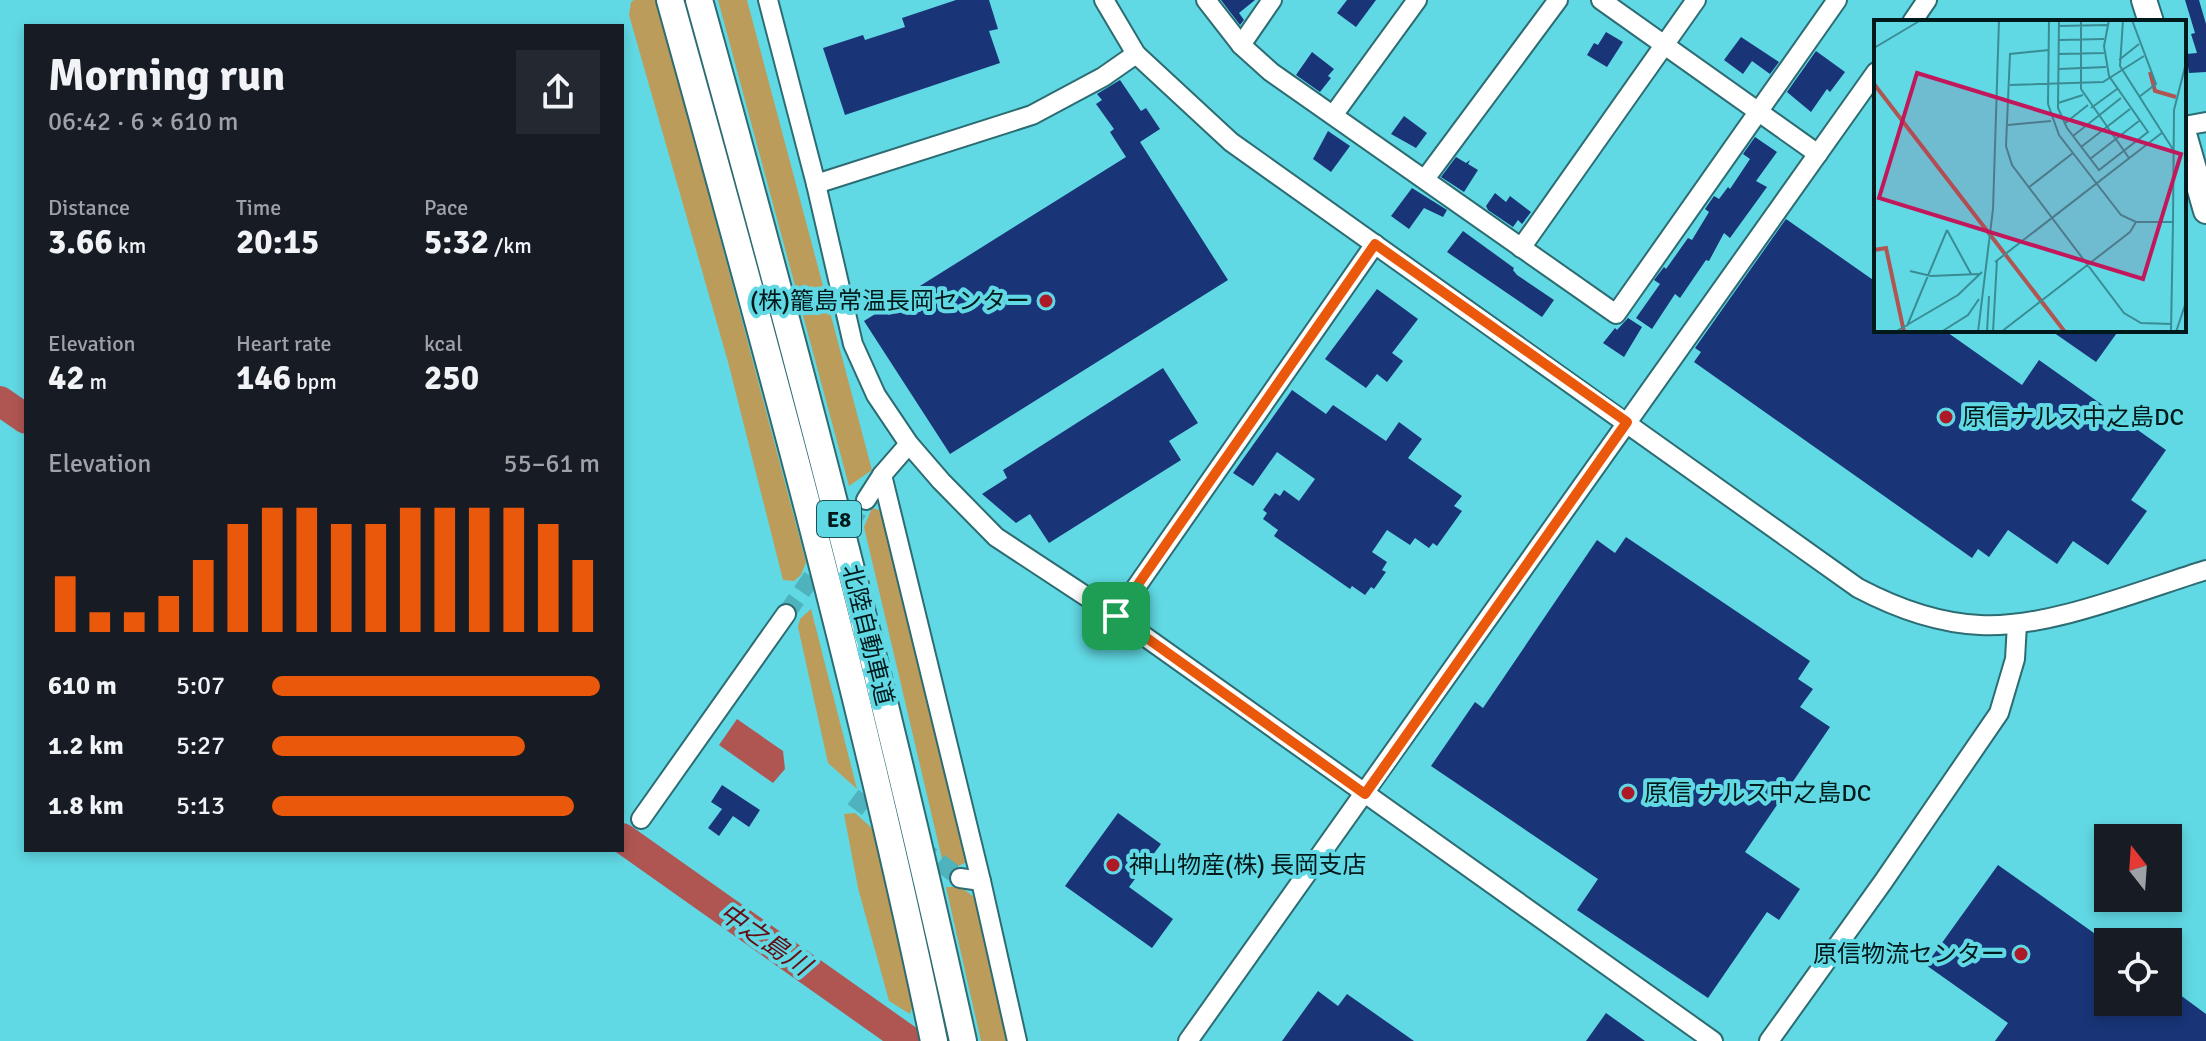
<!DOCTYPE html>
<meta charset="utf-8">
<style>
:root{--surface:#171b24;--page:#242831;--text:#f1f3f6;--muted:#9ea1a6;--accent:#ea580c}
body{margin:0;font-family:Signika,"Noto Sans JP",sans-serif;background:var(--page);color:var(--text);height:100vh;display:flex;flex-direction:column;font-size:30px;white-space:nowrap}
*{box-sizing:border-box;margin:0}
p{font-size:26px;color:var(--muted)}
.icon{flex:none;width:44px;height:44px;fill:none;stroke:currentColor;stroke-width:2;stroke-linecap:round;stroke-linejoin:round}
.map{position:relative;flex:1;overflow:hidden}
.drawer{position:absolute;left:24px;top:24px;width:600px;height:828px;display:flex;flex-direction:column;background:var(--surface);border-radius:0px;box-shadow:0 4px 12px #0003}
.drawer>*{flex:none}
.needle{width:52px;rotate:343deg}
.buttons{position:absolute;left:2094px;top:824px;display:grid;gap:16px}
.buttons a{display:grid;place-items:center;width:88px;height:88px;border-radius:0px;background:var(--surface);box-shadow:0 4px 12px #0003;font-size:40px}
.pin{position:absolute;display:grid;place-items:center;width:68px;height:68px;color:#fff;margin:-34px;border-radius:16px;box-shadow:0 4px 12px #0006}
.round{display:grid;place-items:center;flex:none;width:84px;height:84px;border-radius:0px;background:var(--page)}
.head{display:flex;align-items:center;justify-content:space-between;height:136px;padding:0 24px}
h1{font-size:44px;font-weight:700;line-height:60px}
.stats{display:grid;grid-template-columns:repeat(3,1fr);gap:12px;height:136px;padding:8px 24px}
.stats div{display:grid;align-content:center}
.stats b{font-size:34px;font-weight:700}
.stats small{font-size:22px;font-weight:400}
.stats p{font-size:22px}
.chart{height:224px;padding:16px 24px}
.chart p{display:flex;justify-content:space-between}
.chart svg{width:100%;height:144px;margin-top:8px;stroke:var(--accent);stroke-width:6}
ul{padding:0 24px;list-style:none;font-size:26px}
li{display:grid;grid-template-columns:128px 96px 1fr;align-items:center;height:60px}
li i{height:20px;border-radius:10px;background:var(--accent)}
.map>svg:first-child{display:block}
.green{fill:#bc9c5b}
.water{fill:#b05652}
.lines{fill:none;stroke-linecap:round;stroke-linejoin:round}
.river{stroke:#b05652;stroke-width:30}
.building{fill:#193578}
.minor-tunnel{stroke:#4eb3bc;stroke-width:18;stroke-dasharray:18 9;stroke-linecap:butt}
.minor-casing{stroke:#2c6c72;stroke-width:22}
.major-casing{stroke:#2c6c72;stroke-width:28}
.highway-casing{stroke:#2c6c72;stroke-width:30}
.minor{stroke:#fff;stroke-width:18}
.major{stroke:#fff;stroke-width:24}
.highway{stroke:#fff;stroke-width:26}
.route-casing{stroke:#fff;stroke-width:16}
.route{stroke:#ea580c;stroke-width:10}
.poi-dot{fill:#ad1926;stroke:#61d9e4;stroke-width:3}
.labels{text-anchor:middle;stroke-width:8;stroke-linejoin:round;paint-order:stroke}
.shield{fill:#61d9e4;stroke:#1d5357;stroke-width:2}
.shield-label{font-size:22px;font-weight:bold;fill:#00191b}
.poi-label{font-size:24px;fill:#00191b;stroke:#61d9e4;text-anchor:start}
.street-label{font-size:24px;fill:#00191b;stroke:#61d9e4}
.water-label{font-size:26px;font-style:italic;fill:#650e14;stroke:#61d9e4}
.inset-river{fill:none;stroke:#b05652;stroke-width:4}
.inset-road{fill:none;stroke:#3a8c94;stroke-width:2}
.view{fill:#c2185b;fill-opacity:0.15;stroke:#c2185b;stroke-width:4}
.inset-edge{fill:none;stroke:#00191b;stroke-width:4}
</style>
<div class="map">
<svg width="2206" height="1041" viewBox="0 0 2206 1041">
<rect width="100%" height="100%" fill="#61d9e4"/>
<!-- green -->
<g class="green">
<path d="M634 0H657L806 562 801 575 794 581 783 580 728 362 629 15 631 2Z"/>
<path d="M718 0H747L872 470 849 486Z"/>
<path d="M872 508 879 510 885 519 968 861 959 866 942 859 864 527Z"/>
<path d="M811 609 857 789 828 763 798 627 800 619Z"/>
<path d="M855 813 875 831 914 1001 910 1014 889 1001 858 888 844 814Z"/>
<path d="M946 887H961L975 898 1008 1041H981Z"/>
</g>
<!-- water -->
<path class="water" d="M737 719 783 751 785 769 773 783 719 745Z"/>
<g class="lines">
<!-- river -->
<g class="river">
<path d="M0 401 26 419"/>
<path d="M622 838 909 1041"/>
</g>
</g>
<!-- building -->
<g class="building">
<path d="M956 0H989L998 29 989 31 1000 63 845 115 823 48 863 35 865 40 905 27 902 18Z"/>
<path d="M1221 0H1255L1239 13 1244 20 1240 25Z"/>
<path d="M1347 0H1376L1356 27 1337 13Z"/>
<path d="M2185 0H2199L2206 24V72L2189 73 2186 54 2197 53 2191 34 2195 33Z"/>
<path d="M1606 32 1623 42 1607 67 1587 55 1594 43 1598 45Z"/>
<path d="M1741 37 1779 62 1770 74 1752 61 1743 74 1724 60Z"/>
<path d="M1816 51 1845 72 1830 92 1827 89 1811 112 1787 92Z"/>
<path d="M1312 52 1334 69 1328 76 1331 78 1320 92 1296 75Z"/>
<path d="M1120 80 1141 111 1146 108 1160 129 1140 142 1228 280 950 454 864 321 1126 157 1110 132 1114 129 1096 104 1102 100 1097 94Z"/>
<path d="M1404 116 1427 133 1416 148 1391 134Z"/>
<path d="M1328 131 1350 146 1331 172 1313 159Z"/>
<path d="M1755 137 1777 152 1756 181 1767 187 1730 238 1724 233 1709 261 1706 260 1680 298 1675 294 1652 329 1636 318 1660 284 1654 280 1664 267 1666 269 1688 238 1692 240 1709 212 1705 209 1714 196 1719 199 1728 187 1730 189 1750 159 1743 154Z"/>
<path d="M1456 157 1466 163 1470 160 1468 164 1478 170 1464 192 1441 177Z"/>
<path d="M1412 188 1447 210 1443 217 1424 208 1409 229 1391 216Z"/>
<path d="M1495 193 1506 202 1510 196 1531 212 1522 224 1518 220 1513 227 1488 210 1486 206Z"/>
<path d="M1786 219 1876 282V330H1944L2022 385 2039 360 2166 450 2131 500 2147 511 2108 565 2073 541 2057 564 2008 530 1989 557 1978 549 1972 558 1694 362 1701 352 1695 348Z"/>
<path d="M1463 231 1514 268 1513 270 1517 275 1554 300 1542 317 1447 252Z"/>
<path d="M1377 289 1418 319 1392 353 1403 361 1387 382 1377 374 1366 388 1325 359Z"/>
<path d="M1628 318 1642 327 1624 357 1603 343 1615 328 1617 330Z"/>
<path d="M2050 330H2119L2096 362Z"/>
<path d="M1163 368 1198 423 1169 441 1181 460 1049 543 1030 514 1016 523 982 494 1007 478 1003 470Z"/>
<path d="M1292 390 1326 414 1333 405 1386 441 1399 422 1422 439 1408 458 1462 496 1454 506 1462 511 1437 546 1433 543 1429 548 1415 538 1410 545 1387 530 1372 552 1387 562 1382 570 1386 572 1374 589 1371 587 1365 595 1352 586 1350 589 1274 536 1278 530 1263 519 1267 513 1263 510 1275 493 1280 496 1284 490 1299 501 1315 479 1277 452 1253 486 1233 473Z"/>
<path d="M1626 537 1810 661 1798 679 1813 689 1800 707 1830 727 1745 852 1800 889 1779 920 1767 912 1708 998 1577 910 1598 879 1431 766 1475 702 1483 708 1597 540 1615 553Z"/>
<path d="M722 785 760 810 749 827 733 816 719 836 708 828 722 809 711 802Z"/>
<path d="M1118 813 1161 844 1129 887 1173 919 1152 948 1065 886Z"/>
<path d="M1998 865 2108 943V1002H2168V986L2206 1014V1041H1995L2008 1023 1926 965Z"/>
<path d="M1318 991 1338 1006 1347 994 1414 1041H1282Z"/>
<path d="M1606 1013 1645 1041H1586Z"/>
</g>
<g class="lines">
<!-- minor-tunnel -->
<g class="minor-tunnel">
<path d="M786 614 866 500"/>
<path d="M853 797 960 878"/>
</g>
<defs>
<g id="minor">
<path d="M768 0 816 184 853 344 876 395 909 444 941 481 996 537 1116 616 1713 1041"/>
<path d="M1104 0 1136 54 1231 142 1858 588C1896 608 1936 623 1980 625 2047 629 2141 590 2206 570"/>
<path d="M1206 0 1241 45 1271 72 1616 314 1837 0"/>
<path d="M1601 0 1818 154"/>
<path d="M1912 22 1927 0"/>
<path d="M1241 45 1272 0"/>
<path d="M1334 114 1417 0"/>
<path d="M2184 126 2206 122"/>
<path d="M1425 179 1558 0"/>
<path d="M816 184 1032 115 1103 77 1136 54"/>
<path d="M1521 248 1696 0"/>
<path d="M882 475 981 881 1017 1041"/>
<path d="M866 500 882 475 909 444"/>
<path d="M1116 616 1375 244"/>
<path d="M641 819 786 614"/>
<path d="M960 878 981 881"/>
<path d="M1188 1041 1876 72"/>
<path d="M1769 1041 1883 882 1999 713 2015 659 2017 624"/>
</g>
<g id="major">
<path d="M2144 0 2151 22"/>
<path d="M2184 134 2206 211"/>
</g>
<g id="highway">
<path d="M670 0C766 345 861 691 934 1041"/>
<path d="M699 0C795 345 886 691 963 1041"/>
</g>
</defs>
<!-- minor casing -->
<use href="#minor" class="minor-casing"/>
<!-- major casing -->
<use href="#major" class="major-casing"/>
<!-- highway casing -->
<use href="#highway" class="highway-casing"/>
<!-- minor -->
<use href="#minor" class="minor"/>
<!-- major -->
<use href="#major" class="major"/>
<!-- highway -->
<use href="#highway" class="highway"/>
</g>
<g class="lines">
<defs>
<path id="route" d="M1375 244 1627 422 1365 794 1116 616Z"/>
</defs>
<!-- route casing -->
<use href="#route" class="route-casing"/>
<!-- route -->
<use href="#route" class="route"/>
</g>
<!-- markers -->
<g class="poi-dot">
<circle cx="1046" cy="301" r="8"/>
<circle cx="1946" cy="417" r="8"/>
<circle cx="1628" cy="793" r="8"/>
<circle cx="1113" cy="865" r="8"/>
<circle cx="2021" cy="954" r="8"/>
</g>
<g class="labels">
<!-- shield labels -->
<rect class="shield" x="817" y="501" width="44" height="36" rx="6"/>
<g class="shield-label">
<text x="839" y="527">E8</text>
</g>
<!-- poi labels -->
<g class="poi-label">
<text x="1030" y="309" text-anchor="end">(株)籠島常温長岡センター</text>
<text x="1962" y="425">原信ナルス中之島DC</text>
<text x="1644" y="801">原信 ナルス中之島DC</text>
<text x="1129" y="873">神山物産(株) 長岡支店</text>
<text x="2005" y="962" text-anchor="end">原信物流センター</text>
</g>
<!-- street labels -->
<g class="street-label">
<text transform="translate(868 635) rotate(76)" y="8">北陸自動車道</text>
</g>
<!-- water labels -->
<g class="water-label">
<text transform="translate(765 939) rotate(35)" y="9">中之島川</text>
</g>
</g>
<!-- overview -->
<g transform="translate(1874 20)">
<rect width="312" height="312" fill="#61d9e4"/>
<path class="inset-river" d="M276 52 281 71 302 77M0 64 191 312M0 230 12 228 30 312"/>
<path class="inset-road" d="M175 0 174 84 185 115 247 195 262 202H299L297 312M185 0 184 88 193 108 225 150 274 112 235 56 230 26 235 0M207 0V69L255 138M249 0 246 46 300 131M258 0 282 64 265 77M185 6 233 5M185 20 230 19M0 28 47 0M175 30 136 34 132 126 138 145 250 293 267 303 298 304M185 34 230 33M245 40 265 24M185 49 232 47M136 65 229 62 270 36M184 83 209 75M217 88 243 69M190 104 214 85M134 105 177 101M199 116 247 78M207 127 256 89M216 139 265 101M154 168 199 133M299 202 300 90 312 43M73 210 97 254M121 242 289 112M36 251 57 256 105 254M33 306 73 210M21 312 84 275 108 252M67 312 94 295 105 279M104 312 119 189 125 0M113 312 115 276M119 312 123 240M127 312 256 212 262 202M302 312 312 282"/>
<path class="view" d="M43 53 307 134 269 259 5 178Z"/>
<rect width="312" height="312" class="inset-edge"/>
</g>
</svg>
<div class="buttons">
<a><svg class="needle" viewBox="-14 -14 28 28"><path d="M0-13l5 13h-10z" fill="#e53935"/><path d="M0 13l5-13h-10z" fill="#9ea1a6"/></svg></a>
<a><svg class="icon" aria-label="locate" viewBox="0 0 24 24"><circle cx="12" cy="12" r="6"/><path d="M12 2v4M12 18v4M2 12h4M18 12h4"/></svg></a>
</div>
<div class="pin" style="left:1116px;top:616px;background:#1e9e55"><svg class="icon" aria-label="arrive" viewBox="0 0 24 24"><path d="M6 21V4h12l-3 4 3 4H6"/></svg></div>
<section class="drawer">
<div class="head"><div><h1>Morning run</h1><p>06:42 · 6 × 610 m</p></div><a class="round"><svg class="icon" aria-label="share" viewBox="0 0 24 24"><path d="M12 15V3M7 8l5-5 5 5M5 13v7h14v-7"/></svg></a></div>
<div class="stats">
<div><p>Distance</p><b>3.66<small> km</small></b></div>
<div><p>Time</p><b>20:15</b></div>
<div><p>Pace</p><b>5:32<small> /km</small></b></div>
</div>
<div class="stats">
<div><p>Elevation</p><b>42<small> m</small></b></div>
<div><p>Heart rate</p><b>146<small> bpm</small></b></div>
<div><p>kcal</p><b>250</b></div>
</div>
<div class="chart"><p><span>Elevation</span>55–61 m</p>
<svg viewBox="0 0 160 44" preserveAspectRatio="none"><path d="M5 44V27M15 44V38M25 44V38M35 44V33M45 44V22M55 44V11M65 44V6M75 44V6M85 44V11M95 44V11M105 44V6M115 44V6M125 44V6M135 44V6M145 44V11M155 44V22"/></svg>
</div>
<ul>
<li><b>610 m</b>5:07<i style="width:100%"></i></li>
<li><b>1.2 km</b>5:27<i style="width:77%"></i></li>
<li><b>1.8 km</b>5:13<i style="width:92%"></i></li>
</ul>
</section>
</div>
